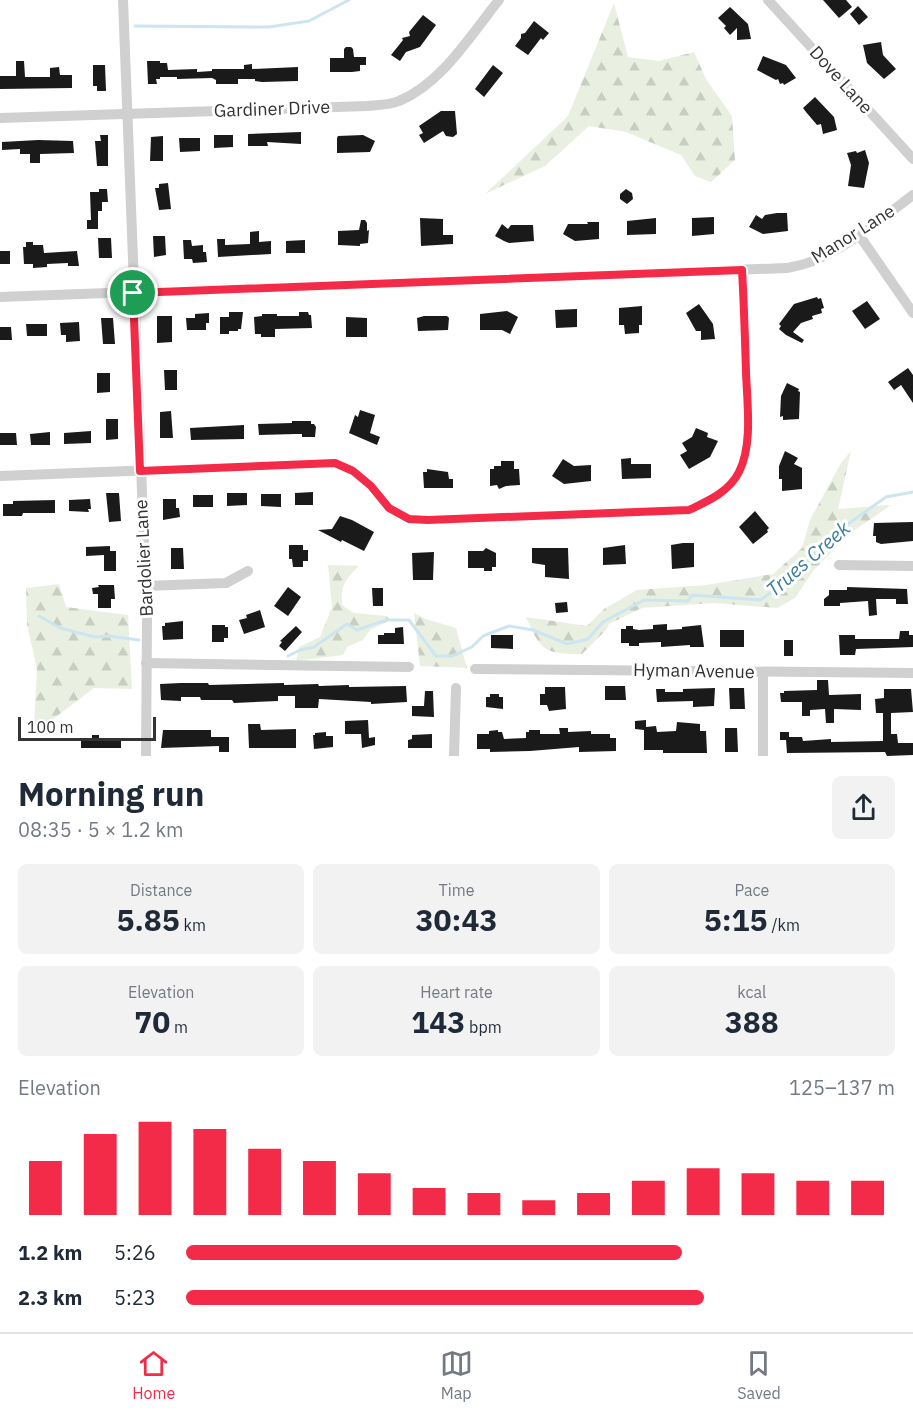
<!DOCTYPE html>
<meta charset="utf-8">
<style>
:root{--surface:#fff;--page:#f2f2f3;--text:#1f2937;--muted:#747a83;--line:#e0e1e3;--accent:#f32b48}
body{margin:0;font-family:"IBM Plex Sans",sans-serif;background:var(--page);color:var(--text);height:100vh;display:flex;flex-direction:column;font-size:22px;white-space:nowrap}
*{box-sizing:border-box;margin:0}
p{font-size:20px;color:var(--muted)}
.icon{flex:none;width:33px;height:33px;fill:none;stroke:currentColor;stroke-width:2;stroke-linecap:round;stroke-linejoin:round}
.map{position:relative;height:756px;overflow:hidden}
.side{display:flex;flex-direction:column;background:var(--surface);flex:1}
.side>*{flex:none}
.scale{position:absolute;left:18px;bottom:15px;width:138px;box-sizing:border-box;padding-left:6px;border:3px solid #333;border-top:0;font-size:16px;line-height:21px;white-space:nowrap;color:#333;-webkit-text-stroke:4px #fff;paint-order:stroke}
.pin{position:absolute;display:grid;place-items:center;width:51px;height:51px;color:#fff;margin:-26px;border:3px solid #fff;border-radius:50%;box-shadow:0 2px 6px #0007}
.round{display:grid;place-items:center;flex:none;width:63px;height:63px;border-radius:9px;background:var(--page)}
.overview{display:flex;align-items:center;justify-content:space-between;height:102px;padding:0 18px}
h1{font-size:33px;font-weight:700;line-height:45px}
.figures{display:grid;grid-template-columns:repeat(3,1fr);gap:9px;height:102px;padding:6px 18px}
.figures div{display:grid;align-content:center;border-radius:9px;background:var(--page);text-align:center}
.figures b{font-size:30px;font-weight:700}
.figures small{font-size:16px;font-weight:400}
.figures p{font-size:16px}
.chart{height:168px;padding:12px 18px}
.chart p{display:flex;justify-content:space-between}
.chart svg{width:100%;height:108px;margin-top:6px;stroke:var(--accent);stroke-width:6}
ul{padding:0 18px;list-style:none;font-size:20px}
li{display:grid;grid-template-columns:96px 72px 1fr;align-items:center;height:45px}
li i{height:15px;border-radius:8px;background:var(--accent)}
.tabs{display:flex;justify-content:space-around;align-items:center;height:84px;border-top:2px solid var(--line);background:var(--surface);font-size:16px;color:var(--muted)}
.tabs a{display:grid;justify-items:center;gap:3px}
.tabs .on{color:var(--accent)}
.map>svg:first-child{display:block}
.forest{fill:url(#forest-firs)}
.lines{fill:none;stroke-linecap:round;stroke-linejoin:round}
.stream{stroke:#cce5f0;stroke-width:3}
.building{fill:#1a1a1a}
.street{stroke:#d0d0d0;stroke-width:10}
.route-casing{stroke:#fff;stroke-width:12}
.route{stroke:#f32b48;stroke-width:8}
.labels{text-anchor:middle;stroke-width:6;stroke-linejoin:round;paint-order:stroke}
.street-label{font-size:18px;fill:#333;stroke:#fff}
.water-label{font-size:20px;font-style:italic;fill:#387d9e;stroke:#fff}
</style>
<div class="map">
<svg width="913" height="756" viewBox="0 0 913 756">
<defs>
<pattern id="forest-firs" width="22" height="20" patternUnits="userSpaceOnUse" patternTransform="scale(1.5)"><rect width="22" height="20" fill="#eaf0e1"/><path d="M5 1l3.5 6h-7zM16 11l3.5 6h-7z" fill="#c9cec2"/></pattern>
</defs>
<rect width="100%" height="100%" fill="#fff"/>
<!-- forest -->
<g class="forest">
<path d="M614 3 628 57 659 61 694 52 706 79 732 116 735 160 711 182 695 176 681 155 626 132 589 126 545 166 485 194 568 116Z"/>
<path d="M851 451 838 509 891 505 848 535 813 571 795 598 777 608 714 603 642 608 609 624 606 630 582 654C544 654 541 651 526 617L587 626 604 609 637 590 706 585 773 574 802 548 810 520 841 463Z"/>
<path d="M328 565 359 566C345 580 341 584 342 605L354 613 387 616 390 620 370 630 363 640 347 647 343 655 296 661 299 647 320 637 332 607Z"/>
<path d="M59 584 66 607 128 615 132 689 94 688 45 725 34 726 37 669 27 625 26 588Z"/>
<path d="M414 613 426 619 456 628 467 668 420 666Z"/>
</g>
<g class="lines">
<!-- stream -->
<g class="stream">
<path d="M135 26 269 27 309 21 349 0"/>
<path d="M39 616 60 628 95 637 109 636 139 640"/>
<path d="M288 656 300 650 314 647 347 624 357 630 386 620H409L436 656H452L472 647 483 636 509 626 533 630 567 644 588 639 603 622 644 600 688 601 692 595 760 600 793 578 814 554 841 529 886 497 913 492"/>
</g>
</g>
<!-- building -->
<g class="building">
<path d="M823 0H846L852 7 839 18Z"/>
<path d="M858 6 868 17 859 25 850 14Z"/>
<path d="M730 7 748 24 751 39 737 40V28L730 35 724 28 726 26 718 18Z"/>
<path d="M423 15 436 25 420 47 406 52 400 61 391 55 403 40 402 38 410 36 409 32Z"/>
<path d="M534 21 549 33 543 40 541 38 528 55 515 46 521 38V34L525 33Z"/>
<path d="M881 42 883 55 896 69 884 79 867 63 863 45Z"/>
<path d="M346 47H351L353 49 354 57H366V65H360V71L352 72H330V58H344V49Z"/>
<path d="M763 56 786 65 796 78 784 85 783 83 780 84 778 79 776 80 757 70Z"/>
<path d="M16 61H24L25 77H50V68L59 67 60 75H72V88L0 89V76H16Z"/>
<path d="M147 61H160V63H167L168 70 197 69V72L212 71V69H244V65L252 64V69L298 67V81L262 82 255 81V79H238V84H216V80L212 78 177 79V77H160V79H156L157 84H148Z"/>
<path d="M93 65H105L106 91H97V86H93Z"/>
<path d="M493 65 503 73 484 97 475 89Z"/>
<path d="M815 97 834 117 837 130 823 134 821 124 817 125 806 112 803 108Z"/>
<path d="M441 111H455L457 134 453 137 446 136 443 131 424 143 419 135 423 133 419 126Z"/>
<path d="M301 132V144L267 142 268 146H248V134Z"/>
<path d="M100 135H108V166H97L95 141H101Z"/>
<path d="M214 135H233V147L214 148Z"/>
<path d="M363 135 375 141 370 152 337 153V138L338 136Z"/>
<path d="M163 136V161H150L151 137Z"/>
<path d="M179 138H200V151L180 152Z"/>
<path d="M38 140 73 141 74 153 40 154V163H30V154H20V149L2 150V142Z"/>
<path d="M865 150 869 163 864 188 848 186 851 165 847 153 856 151 857 153Z"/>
<path d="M168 183 171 209 159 210 155 188H159V184Z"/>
<path d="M99 189H107L108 202H102V211H98V229H87V220H91L90 192H99Z"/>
<path d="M626 189 632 193 633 199 627 204 620 199V194Z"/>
<path d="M777 213H787L788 231 763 234 749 227 756 215 762 219 765 215Z"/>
<path d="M714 217V234L692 236V218Z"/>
<path d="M420 218 443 219V235H453V244L421 246Z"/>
<path d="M656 218V234L627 235V221Z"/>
<path d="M361 220H365L367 223V231L369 230 368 243 360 244V246L338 245V231L359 230Z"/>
<path d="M587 222H599V239L575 241 563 234 568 224H588Z"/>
<path d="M502 224 508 229 511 225H533L534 241 509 243 504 241 495 236Z"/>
<path d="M259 231V242L271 241V254L218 257 217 239H225V245L250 244V232Z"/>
<path d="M153 236H165L166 255 154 257Z"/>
<path d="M98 238H111L112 258H99Z"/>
<path d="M183 240H191L192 246 203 245V252H206L207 262 193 263 192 259H184Z"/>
<path d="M305 240V253H286V241Z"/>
<path d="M26 242H33V245H43L44 253 77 251 79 266H68V263L47 264V267L33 268V264H24L23 247H26Z"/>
<rect x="0" y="251" width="10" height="13"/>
<path d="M817 297 818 299 821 298 824 308 821 309 822 313 812 316 813 319 801 323 793 332 804 340 802 343 786 335 779 329 781 326 779 324 794 304Z"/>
<path d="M867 301 880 319 865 329 852 311Z"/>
<path d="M699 304 713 324 715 339 701 340V331H696L686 313Z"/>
<path d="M642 306V325H639V333L625 334 624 325H619V308Z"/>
<path d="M577 309V327L556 328 555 310Z"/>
<path d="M507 311 518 317 510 334 502 330H480V314Z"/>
<path d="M229 312H243L241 329H238V331H229V334H220V317H229Z"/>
<path d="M299 312H308L309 315H311L312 328 275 329V337H261V334H255L254 317 262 316V314H277V316H299Z"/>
<path d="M209 313V323H206V330H187L186 318H195V314Z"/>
<path d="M157 316H172V342L157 343Z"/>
<path d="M424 316H447L449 318 448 330 418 331 417 318Z"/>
<path d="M346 317 367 318V337H346Z"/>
<path d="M101 318H113L115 344H103Z"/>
<path d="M79 322 80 341 66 342V335H61L60 323Z"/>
<path d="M26 324H47V336H27Z"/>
<path d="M0 327H11L12 340H0Z"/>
<path d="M908 368 913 375V403L901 385 894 390 888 382Z"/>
<path d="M164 370H177V390H165Z"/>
<path d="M97 373H110V392L97 393Z"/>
<path d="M787 383 799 389 798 391 800 392 799 419 783 420V416L780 417 781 396Z"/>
<path d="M360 410 375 415 370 433 380 437 377 445 349 433 355 415 358 417Z"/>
<path d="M171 411 173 438H160V412Z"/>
<path d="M106 419H118V439L106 440Z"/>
<path d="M292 421H311V424H314L316 427 315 437H302V434H296L259 435 258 424 292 423Z"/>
<path d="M244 425V439L191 440 190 428Z"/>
<path d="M696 428 708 433 707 437 718 441 710 457 689 469 680 455 687 451 682 443 692 437Z"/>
<path d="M91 431V443L64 444V433Z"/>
<path d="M50 432V445H31L30 434Z"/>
<path d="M0 433H16L17 445H0Z"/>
<path d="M785 451 798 458 794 464 802 468V489L782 491V479H779V466Z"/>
<path d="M631 458V464H651V478L622 479 621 459Z"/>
<path d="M563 459 574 466 591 465V481L564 484 552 476Z"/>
<path d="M501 461H514V469H519L520 485 506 486 499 489 497 485 490 486V469H494V466H501Z"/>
<path d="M427 469 448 472 449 479H453V488H424L423 472H427Z"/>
<path d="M313 492V505H295V493Z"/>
<path d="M106 493H119L121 521 109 522Z"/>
<path d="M227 493H247V505L227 506Z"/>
<path d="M261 494H281V507L261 506Z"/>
<rect x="193" y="495" width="20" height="12"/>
<path d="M90 499 91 509H88L89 512 69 511V500Z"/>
<path d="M163 499H176V508H179L180 517 163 520Z"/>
<path d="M55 500V513H23L22 516H3V504H13V501Z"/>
<path d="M755 511 769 528 767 530 768 532 753 544 739 527Z"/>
<path d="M340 516 352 520 374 532 364 551 342 540 341 542 318 530 332 529Z"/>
<path d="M913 522V541L881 544 876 542V536H873L874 523Z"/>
<path d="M683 543H694V567L672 569 671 545Z"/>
<path d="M289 545H303V550H308V561H303V567H293L292 559H289Z"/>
<path d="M625 545 626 564 603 565V548Z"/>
<path d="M110 546V551H116V571H104V555L86 556V547Z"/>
<path d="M171 548H183L184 569H171Z"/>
<path d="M486 548 496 553V567H492V571H484V568H468V551H483Z"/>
<path d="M532 548H568L569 579 545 577V565L532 563Z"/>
<path d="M434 552 433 580H413L412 553Z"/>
<path d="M98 585H114L115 599H111V608H98V594H93L92 588 99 587Z"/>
<path d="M288 587 301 597 288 616 274 606Z"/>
<path d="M847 587 907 589 908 604H896V599H876L877 615 869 616 868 601 840 603V606H824V599L829 595V590H847Z"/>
<path d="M372 588H383V606H373Z"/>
<path d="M567 602 568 612 556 613 555 603Z"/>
<path d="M260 610 265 627 244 634 239 620 247 618 246 615Z"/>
<path d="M183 621V639L163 640 162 626H165V623Z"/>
<path d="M667 624V630L682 629V627L701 625 704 647H690V645L661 647V642L639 643V646H629V643H621V629H626V626H633V629L639 630 653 629V625Z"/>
<path d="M212 625H225V627H228V638H224V642H212Z"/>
<path d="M296 626 302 632 285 651 279 646 282 642 280 641Z"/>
<path d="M403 627 404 644H378V635H384V633H395V628Z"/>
<rect x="720" y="630" width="24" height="17"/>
<path d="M900 631H909V635H913V647L856 649 855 655H840L839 635H855V639H899Z"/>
<path d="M491 635H513V649L491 648Z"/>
<rect x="784" y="640" width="9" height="16"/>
<path d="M817 680H828L829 695 861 694V710L834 709V723H826L825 709 810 710V716H802V702H781L780 693H784V691L817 690Z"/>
<path d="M181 683H208L209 685 284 683V685L318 684 319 686 349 685V687L406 686 407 702 371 704V702L319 699 318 708H295V696H278V701L234 703 232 700H201L200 697H181V701L161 700 160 684Z"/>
<path d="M605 686H625L626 700H605Z"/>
<path d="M545 687H565L566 709 549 711 547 705H540V694H545Z"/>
<path d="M715 688 714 706 693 707V701L657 702 656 689H665V692H683V689Z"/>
<path d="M729 688H744L745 709H730Z"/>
<path d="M884 689H911L913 712 891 713V734H897L898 743H913V755L887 756 885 752 787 753 786 740H780V732H789V737H802L803 741 831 739V742L883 741V713H876L875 699 884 698Z"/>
<path d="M425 691H433L434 717 412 716V706H424Z"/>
<path d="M490 694H499V697H503V709L486 707V697H490Z"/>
<path d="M368 720 369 738 375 737V745L362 748 361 734H345V721Z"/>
<path d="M646 720V727L656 726 657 732 676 731 677 722 700 724V731H706L707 753H663V750H644V730L635 729V721Z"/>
<path d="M248 724H260L261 730 296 729V748H249Z"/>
<path d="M559 728H568V732L591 731V734H610V738H616V751L579 752V747L530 751 490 752V749H477V734H489V731L498 730V732H502L504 739 526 738V732H529V730H540V734H560Z"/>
<path d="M725 728H737L738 752H725Z"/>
<path d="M163 730H211V737H229V752H219V746L161 748Z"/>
<path d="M326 732V736H333V747L314 749 313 735H315V733Z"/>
<path d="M432 734V748H408V740L412 739V735Z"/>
<path d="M92 735H99V739L105 740 121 739V748H81V740L92 739Z"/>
</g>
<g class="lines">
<!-- street -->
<g class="street">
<path d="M123 0 147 621 146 756"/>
<path d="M768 0 913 159"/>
<path d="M0 118 367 106C377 105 390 105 399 101 441 84 471 35 499 0"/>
<path d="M859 235 913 313"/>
<path d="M0 297 787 268C795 266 803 265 810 262 846 249 882 218 913 195"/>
<path d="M0 476 335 463 353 471 371 486 389 509 409 519 428 520 689 510C708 501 729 493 739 472 753 445 747 402 746 372 745 338 744 304 742 270"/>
<path d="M839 565 913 566"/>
<path d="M145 586 226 583 248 571"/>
<path d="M146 663 409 667"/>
<path d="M475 669 913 673"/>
<path d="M454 756 456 688"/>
<path d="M763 756V672"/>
</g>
</g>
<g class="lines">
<defs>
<path id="route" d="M742 270C744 304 745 338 746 372 747 402 753 445 739 472 729 492 708 501 689 510L428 520 409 519 389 508 371 486 353 471 335 463 140 471 133 293Z"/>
</defs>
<!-- route casing -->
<use href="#route" class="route-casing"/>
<!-- route -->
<use href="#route" class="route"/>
</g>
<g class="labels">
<!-- street labels -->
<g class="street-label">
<text transform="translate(841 80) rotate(48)" y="6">Dove Lane</text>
<text transform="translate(272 109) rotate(-2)" y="6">Gardiner Drive</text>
<text transform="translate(853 234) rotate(-32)" y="6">Manor Lane</text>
<text transform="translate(144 558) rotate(-93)" y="6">Bardolier Lane</text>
<text transform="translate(694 671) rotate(1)" y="6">Hyman Avenue</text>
</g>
<!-- water labels -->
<g class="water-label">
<text transform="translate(808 559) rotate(-41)" y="7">Trues Creek</text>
</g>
</g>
</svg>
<div class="scale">100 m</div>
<div class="pin" style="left:133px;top:293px;background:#1e9e55"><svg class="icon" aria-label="arrive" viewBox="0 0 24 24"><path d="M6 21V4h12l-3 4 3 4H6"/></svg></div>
</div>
<section class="side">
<div class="overview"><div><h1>Morning run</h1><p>08:35 · 5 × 1.2 km</p></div><a class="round"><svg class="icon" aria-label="share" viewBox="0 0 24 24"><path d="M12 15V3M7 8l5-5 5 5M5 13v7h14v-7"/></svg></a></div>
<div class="figures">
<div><p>Distance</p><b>5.85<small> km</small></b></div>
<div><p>Time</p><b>30:43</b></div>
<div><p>Pace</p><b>5:15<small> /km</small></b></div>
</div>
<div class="figures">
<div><p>Elevation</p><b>70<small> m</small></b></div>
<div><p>Heart rate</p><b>143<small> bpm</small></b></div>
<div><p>kcal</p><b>388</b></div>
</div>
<div class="chart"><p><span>Elevation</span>125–137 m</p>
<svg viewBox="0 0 160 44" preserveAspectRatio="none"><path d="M5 44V22M15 44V11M25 44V6M35 44V9M45 44V17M55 44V22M65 44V27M75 44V33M85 44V35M95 44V38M105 44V35M115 44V30M125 44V25M135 44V27M145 44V30M155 44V30"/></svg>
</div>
<ul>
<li><b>1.2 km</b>5:26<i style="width:70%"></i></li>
<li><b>2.3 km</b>5:23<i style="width:73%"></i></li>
</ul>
</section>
<nav class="tabs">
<a class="on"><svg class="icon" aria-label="home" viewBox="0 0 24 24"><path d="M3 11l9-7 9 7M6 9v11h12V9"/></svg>Home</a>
<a><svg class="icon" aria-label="map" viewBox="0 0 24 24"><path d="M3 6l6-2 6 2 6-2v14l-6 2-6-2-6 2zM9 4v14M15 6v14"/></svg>Map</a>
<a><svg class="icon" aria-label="saved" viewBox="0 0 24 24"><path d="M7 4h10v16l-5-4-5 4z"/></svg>Saved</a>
</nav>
